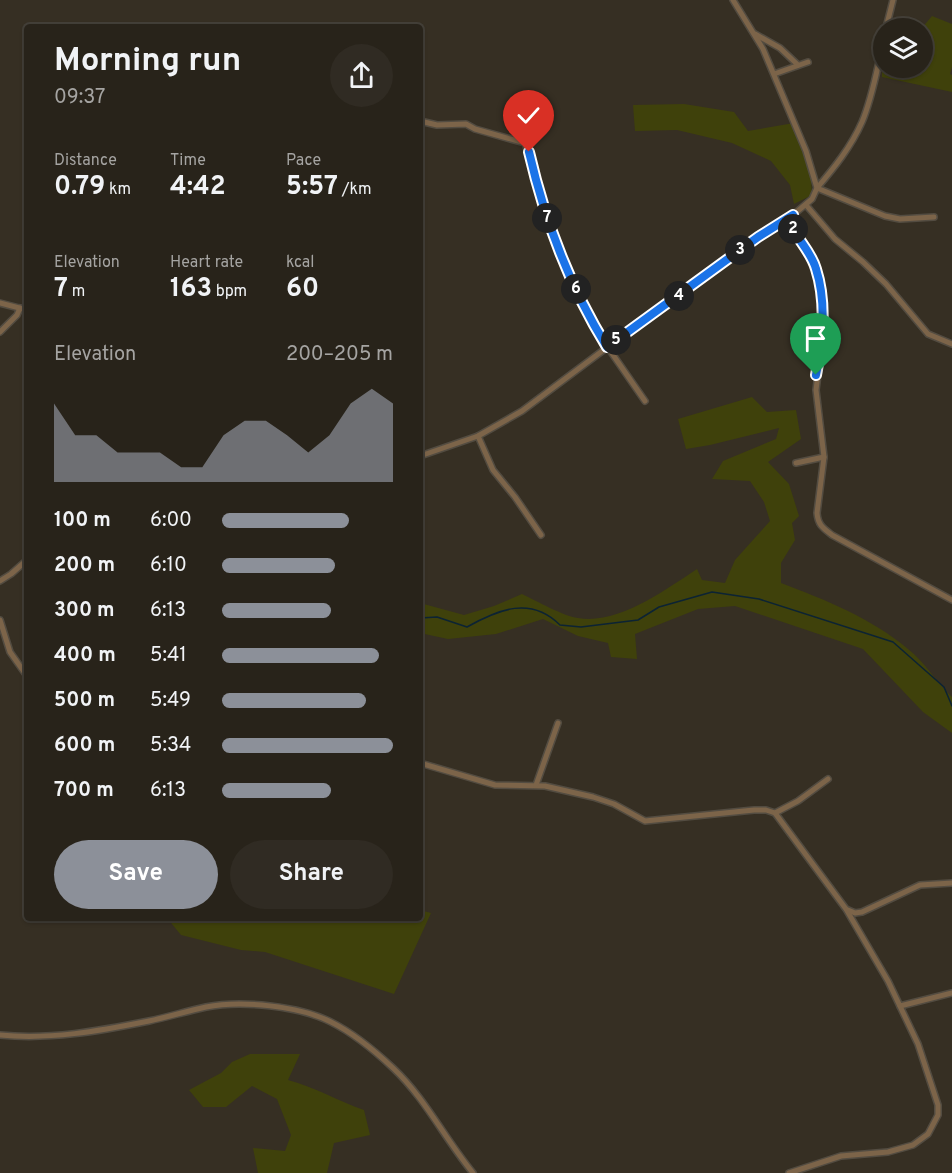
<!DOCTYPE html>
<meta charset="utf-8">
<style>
:root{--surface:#28231a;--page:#302b23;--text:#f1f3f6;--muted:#a5a4a2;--line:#444039;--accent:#8c9099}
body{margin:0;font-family:Overpass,sans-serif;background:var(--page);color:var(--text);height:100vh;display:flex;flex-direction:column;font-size:22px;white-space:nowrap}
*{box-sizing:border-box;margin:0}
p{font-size:20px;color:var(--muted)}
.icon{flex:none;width:33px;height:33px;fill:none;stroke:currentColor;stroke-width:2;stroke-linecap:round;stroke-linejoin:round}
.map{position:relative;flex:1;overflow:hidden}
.drawer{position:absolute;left:24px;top:24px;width:399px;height:897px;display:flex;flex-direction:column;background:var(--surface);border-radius:6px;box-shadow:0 2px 4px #0004,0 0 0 2px var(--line)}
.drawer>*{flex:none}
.controls{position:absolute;left:873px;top:18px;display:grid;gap:12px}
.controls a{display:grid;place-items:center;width:60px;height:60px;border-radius:50%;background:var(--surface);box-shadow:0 2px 4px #0004,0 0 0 2px var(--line);font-size:30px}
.pin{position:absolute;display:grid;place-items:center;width:51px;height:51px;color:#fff;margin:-62px -26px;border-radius:50% 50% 50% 0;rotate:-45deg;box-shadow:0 0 6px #0007}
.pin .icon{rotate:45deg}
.km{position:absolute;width:30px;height:30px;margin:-15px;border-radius:50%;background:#222;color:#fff;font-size:16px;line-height:30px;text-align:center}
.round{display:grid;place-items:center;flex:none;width:63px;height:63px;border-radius:32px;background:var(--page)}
.headline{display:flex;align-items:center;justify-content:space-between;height:102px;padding:0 30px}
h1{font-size:33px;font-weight:700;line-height:45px}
.figures{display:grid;grid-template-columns:repeat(3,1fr);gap:9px;height:102px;padding:6px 30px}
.figures div{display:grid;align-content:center}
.figures b{font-size:26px;font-weight:700}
.figures small{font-size:16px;font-weight:400}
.figures p{font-size:16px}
.chart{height:168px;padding:12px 30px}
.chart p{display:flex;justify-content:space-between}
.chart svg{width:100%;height:108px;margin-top:6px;fill:var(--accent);opacity:.7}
.action{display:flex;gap:12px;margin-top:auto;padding:12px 30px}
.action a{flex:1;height:69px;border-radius:36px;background:var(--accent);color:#fff;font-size:24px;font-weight:700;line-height:69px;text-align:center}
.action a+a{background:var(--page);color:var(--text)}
ul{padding:0 30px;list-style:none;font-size:20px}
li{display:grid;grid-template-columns:96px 72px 1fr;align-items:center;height:45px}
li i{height:15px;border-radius:8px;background:var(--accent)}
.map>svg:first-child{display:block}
.green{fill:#3f410b}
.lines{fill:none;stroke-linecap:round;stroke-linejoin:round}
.stream{stroke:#0c2334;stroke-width:1.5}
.minor-casing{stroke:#534c41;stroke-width:8}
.minor{stroke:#7c6449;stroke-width:5}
.route-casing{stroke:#fff;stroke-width:12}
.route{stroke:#1a73e8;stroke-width:8}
</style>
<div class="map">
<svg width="952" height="1173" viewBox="0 0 952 1173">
<rect width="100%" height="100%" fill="#362f23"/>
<!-- green -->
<g class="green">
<path d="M932 16 952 24V67L950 74 952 75V92L882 77V63L884 68H922V28Z"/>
<path d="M684 104 734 112 748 131 794 123 810 163 812 195 794 204 790 185 771 161 732 143 677 130 635 131 633 105Z"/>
<path d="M752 397 767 412 796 410 801 439 768 462 789 484 799 516 792 523 795 540 781 563V583C826 600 871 618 908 649 925 662 936 682 952 697V733L923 712 863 649 735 606 698 609 635 634 637 659 611 657 608 643 578 636 543 619 496 634 448 639 420 633V603L464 615 494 606 522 594C537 601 563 616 578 618 618 625 665 590 697 569L702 580 725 583 735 560 770 521 764 502 750 481 712 479 723 461 776 439 779 428 710 445 686 449 678 419Z"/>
<path d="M420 910 431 913 394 994 265 952 241 950 181 935 167 918H420Z"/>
<path d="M250 1054H300L288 1080C315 1087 338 1101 364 1110L370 1135 334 1143 327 1173H258L253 1148 285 1151 291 1135 277 1099 252 1086 226 1107H203L189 1090 221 1073 232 1062Z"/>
</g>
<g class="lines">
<!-- stream -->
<path class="stream" d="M420 618 437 617 467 627C499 609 531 596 560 625L581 627 638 620 659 607 712 592 759 599 893 642 944 687 952 706"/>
<defs>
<g id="minor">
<path d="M886 28 893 0"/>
<path d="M755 34 780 48 798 65"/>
<path d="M884 40C877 68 873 96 862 122 851 147 834 168 817 188L885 216 900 219 934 217"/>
<path d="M774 74 808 62"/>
<path d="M420 121 437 125 466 124 475 129 525 143 548 222 565 267 602 339 645 401"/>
<path d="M806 205 835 239 863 262 886 284 928 334 952 344"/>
<path d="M793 215 791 224 793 229 817 269 822 306V342L816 390 824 457 817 513C818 525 823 528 832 535L952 600"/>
<path d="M0 303 27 310"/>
<path d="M0 332 17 315 20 308"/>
<path d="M478 436 493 470 515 497 541 535"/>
<path d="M420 456 478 436 522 411 625 334 758 237 793 215 812 199 817 188 806 151 763 49 733 0"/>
<path d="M796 463 824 457"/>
<path d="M0 581 11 574 27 560"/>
<path d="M0 620 10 652 27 676"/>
<path d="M420 763 495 785 545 786 593 797 614 804 645 821 754 810H766L775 813 846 909 888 981 918 1044 938 1105V1115L928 1134 913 1145 888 1152 841 1156 789 1173"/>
<path d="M536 785 558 723"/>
<path d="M775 813 798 801 828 779"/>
<path d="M848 910 855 913 862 912 920 885 952 883"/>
<path d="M900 1006 952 993"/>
<path d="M0 1035C50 1040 99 1031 149 1021 168 1017 187 1011 206 1007 241 1000 300 1006 331 1022 353 1033 375 1051 393 1068 425 1098 445 1139 473 1173"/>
</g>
</defs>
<!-- minor casing -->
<use href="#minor" class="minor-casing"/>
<!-- minor -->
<use href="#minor" class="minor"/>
</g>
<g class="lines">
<defs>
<path id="route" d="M529 152C545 221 570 287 607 347L758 237 793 215 792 224 793 229C800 242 812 254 816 269 827 303 823 341 816 375"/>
</defs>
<!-- route casing -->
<use href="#route" class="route-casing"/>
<!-- route -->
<use href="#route" class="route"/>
</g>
</svg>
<div class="controls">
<a><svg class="icon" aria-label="layers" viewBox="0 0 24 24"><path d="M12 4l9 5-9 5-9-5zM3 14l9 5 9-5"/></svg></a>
</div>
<div class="pin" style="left:816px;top:375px;background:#1e9e55"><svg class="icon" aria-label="arrive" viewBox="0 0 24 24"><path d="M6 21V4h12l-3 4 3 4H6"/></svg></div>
<div class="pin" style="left:529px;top:152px;background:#d93025"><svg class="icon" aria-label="check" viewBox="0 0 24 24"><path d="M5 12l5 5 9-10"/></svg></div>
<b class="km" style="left:793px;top:229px">2</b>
<b class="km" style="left:740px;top:250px">3</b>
<b class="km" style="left:679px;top:296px">4</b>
<b class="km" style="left:616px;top:340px">5</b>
<b class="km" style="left:576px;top:289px">6</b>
<b class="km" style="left:547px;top:218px">7</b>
<section class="drawer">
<div class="headline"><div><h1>Morning run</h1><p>09:37</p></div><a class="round"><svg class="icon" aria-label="share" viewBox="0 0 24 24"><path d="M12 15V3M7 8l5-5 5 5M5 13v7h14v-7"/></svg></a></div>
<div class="figures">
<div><p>Distance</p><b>0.79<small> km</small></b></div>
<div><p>Time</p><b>4:42</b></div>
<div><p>Pace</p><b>5:57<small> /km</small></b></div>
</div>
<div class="figures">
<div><p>Elevation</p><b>7<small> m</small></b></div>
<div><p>Heart rate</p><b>163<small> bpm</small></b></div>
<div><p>kcal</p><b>60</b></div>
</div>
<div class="chart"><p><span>Elevation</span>200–205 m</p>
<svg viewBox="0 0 160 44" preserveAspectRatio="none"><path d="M0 44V12L10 25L20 25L30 32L40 32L50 32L60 38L70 38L80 25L90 19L100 19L110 25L120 32L130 25L140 12L150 6L160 12V44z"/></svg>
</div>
<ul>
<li><b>100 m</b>6:00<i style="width:74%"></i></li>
<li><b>200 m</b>6:10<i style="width:66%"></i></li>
<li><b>300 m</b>6:13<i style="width:64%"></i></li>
<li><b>400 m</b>5:41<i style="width:92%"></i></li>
<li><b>500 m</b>5:49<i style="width:84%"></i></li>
<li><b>600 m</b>5:34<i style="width:100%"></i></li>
<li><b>700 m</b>6:13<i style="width:64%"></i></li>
</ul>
<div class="action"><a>Save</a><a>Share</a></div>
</section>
</div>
